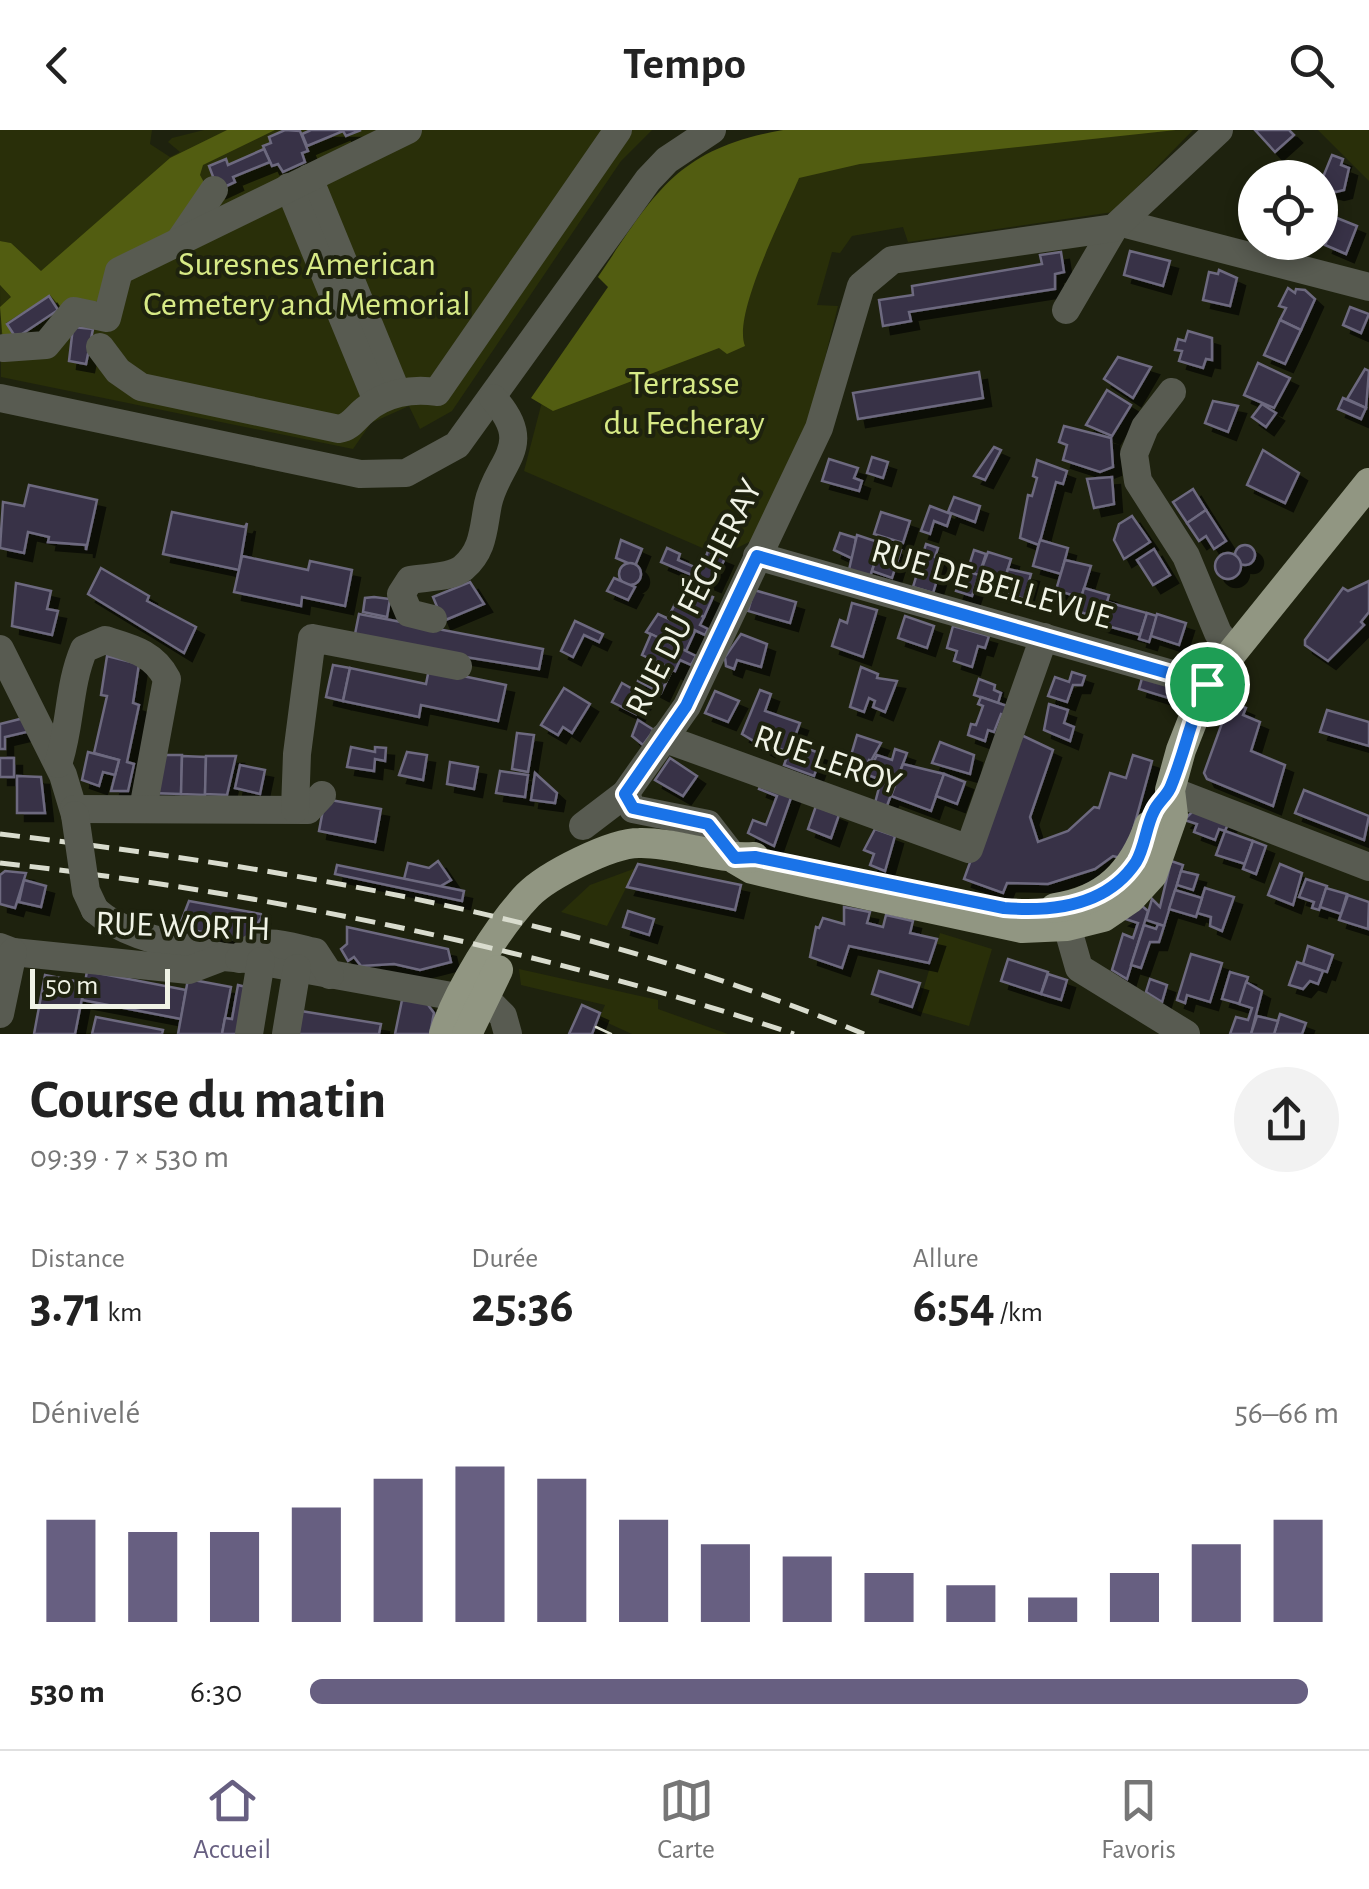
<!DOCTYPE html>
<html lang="fr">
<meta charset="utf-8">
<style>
:root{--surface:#fff;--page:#f2f2f2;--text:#222;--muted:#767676;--line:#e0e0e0;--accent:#675f81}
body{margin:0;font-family:"Alegreya Sans",sans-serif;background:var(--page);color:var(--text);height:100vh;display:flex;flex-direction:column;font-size:38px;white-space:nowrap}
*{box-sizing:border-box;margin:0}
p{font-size:32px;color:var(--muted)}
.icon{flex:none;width:55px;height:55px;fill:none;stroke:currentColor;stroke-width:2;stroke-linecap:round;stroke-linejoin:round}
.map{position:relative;height:904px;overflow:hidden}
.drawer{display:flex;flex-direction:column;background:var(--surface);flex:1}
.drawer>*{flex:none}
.buttons{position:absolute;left:1238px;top:30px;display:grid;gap:20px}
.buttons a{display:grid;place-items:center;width:100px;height:100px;border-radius:50%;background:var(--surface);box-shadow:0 5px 15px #0003;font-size:50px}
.scale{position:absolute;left:30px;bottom:25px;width:140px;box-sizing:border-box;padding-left:10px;border:5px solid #f0f3e6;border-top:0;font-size:28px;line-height:35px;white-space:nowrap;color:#f0f3e6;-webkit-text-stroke:8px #1e220e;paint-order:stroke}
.pin{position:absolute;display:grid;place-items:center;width:85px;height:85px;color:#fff;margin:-42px;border:5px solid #fff;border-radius:50%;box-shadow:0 2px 10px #0007}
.round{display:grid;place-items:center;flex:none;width:105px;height:105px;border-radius:52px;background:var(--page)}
.head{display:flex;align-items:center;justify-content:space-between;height:170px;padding:0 30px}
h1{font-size:55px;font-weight:600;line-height:75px}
.metrics{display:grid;grid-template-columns:repeat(3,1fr);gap:15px;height:170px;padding:10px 30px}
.metrics div{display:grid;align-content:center}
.metrics b{font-size:50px;font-weight:600}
.metrics small{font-size:28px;font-weight:400}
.metrics p{font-size:28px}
.chart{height:280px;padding:20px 30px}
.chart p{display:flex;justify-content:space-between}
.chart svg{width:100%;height:180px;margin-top:10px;stroke:var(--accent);stroke-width:6}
ul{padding:0 30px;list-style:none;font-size:32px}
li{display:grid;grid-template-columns:160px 120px 1fr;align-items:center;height:75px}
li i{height:25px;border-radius:12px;background:var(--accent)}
header{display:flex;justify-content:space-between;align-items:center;height:130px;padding:0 30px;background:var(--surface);font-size:45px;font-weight:600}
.tabs{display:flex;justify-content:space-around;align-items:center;height:140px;border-top:2px solid var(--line);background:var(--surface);font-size:28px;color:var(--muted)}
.tabs a{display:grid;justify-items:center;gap:5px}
.tabs .current{color:var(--accent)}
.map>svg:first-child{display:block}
.green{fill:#292f09}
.forest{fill:#525d11}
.building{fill:#373347;stroke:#6d697f;stroke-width:2.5;filter:url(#shadow)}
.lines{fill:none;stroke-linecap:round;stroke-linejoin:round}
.minor{stroke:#585b51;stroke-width:28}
.major{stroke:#919682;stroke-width:30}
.tram{stroke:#d9dcce;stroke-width:2.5}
.rail{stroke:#d9dcce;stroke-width:5;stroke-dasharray:20 10;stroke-linecap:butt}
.minor-bridge{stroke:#585b51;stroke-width:28}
.route-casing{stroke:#fff;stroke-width:20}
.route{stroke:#1a73e8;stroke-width:12}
.labels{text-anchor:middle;stroke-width:8;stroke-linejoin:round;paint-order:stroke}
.park-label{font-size:35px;fill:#d7ea86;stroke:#1e220e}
.street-label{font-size:35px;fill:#f0f3e6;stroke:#1e220e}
</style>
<header><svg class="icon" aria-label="back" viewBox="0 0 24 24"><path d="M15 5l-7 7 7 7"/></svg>Tempo<svg class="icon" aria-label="search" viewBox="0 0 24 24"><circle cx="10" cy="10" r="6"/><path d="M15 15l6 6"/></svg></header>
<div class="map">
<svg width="1369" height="904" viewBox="0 0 1369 904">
<defs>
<filter id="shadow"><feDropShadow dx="8" dy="8" stdDeviation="0" flood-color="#0009"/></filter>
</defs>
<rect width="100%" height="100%" fill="#1e220e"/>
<!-- green -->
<g class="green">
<path d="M0 0H152L150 14 170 27 180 22 168 12 172 8 204 0H652L621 31 452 281 420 299 409 276 371 293 353 319 1 247 0 155 10 166 35 138 11 113 0 111Z"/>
<path d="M886 0H1193L1113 82 908 112 903 97 852 106 840 123 832 122 817 175 838 176 809 292 751 411 737 418 727 414 721 426 524 341 544 264 673 73Z"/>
<path d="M1318 0H1369V51Z"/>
<path d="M636 738 607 796 561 782 590 755Z"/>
<path d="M940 803 992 819 969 896 917 881Z"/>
<path d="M519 839 658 870V879L728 904H632L599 889 605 875 521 855Z"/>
</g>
<!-- forest -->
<g class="forest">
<path d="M227 0H275L203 35 200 45 207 58 170 108 110 131 104 164 89 179 61 178 50 165 6 193 15 209 3 213 0 177 11 167 0 155V111L11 113 41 141 170 28Z"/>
<path d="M783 0H1176L860 34 799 48C785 82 732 184 745 216L727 224 719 218 553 281 531 268 608 157 598 147C655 63 676 19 783 0Z"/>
</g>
<!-- building -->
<g class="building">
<path d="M285 0 300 1 308 21 302 23 305 32 283 42 278 34 272 36 263 16 271 13 269 7Z"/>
<path d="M311 0H361L346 6 343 1 307 16 302 4Z"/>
<path d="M1255 0H1289L1294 5 1275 22Z"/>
<path d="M264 19 270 32 233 47 235 52 218 60 209 36 226 29 228 35Z"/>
<path d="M1332 25 1343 29 1341 35 1349 38 1344 60 1336 62 1323 58 1321 52Z"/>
<path d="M1337 88 1357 96 1346 124 1325 115Z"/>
<path d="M1130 121 1170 131 1163 156 1124 145Z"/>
<path d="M1061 122 1064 142 1055 144V159L909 182 911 191 883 196 879 170 913 165 912 156 1042 134 1040 125Z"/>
<path d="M1219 140 1237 148 1230 176 1203 170 1209 142 1218 144Z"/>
<path d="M1288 158 1295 163 1296 159 1305 160 1315 169 1301 200 1280 190 1286 178 1279 176Z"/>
<path d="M49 166 58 180 16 208 7 194Z"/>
<path d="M1350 177 1369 184 1361 203 1343 195Z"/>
<path d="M1280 190 1301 200 1285 234 1264 225Z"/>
<path d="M73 197 93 199 86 234 69 231Z"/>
<path d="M1188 201 1212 208V230L1206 229 1203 238 1179 231 1182 221 1175 220 1178 209 1185 211Z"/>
<path d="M1118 227 1151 237 1133 268 1104 249Z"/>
<path d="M1258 233 1290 248 1274 278 1244 265Z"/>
<path d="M1365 239 1369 241 1366 278 1347 269Z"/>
<path d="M979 242 983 268 858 289 853 263Z"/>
<path d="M1107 260 1131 275 1112 306 1086 295Z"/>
<path d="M1343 268 1366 278 1361 289 1338 279Z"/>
<path d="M1213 271 1238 276 1228 302 1205 293Z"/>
<path d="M1262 274 1276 283 1266 297 1252 287Z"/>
<path d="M1064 296 1111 308 1113 337 1100 342 1063 330 1067 315 1059 312Z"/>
<path d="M994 317 1001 320 985 350 974 346Z"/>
<path d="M1263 320 1299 343 1285 373 1247 355Z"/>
<path d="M872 327 888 332 883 348 867 343Z"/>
<path d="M829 329 858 338 854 348 862 351 859 361 822 351Z"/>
<path d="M1037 330 1067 341 1063 354 1056 352 1039 415 1020 408 1028 365 1032 366 1037 348 1033 346Z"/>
<path d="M1112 347 1114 374 1094 378 1087 349Z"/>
<path d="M29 355 97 370 86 420V415L48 412 49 407 28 402 24 423 0 418 3 372 24 376Z"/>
<path d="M1193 359 1206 380 1187 393 1173 372Z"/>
<path d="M954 367 980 376 975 392 948 382Z"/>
<path d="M930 376 951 384 947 396 934 391 930 404 921 401Z"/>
<path d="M1206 380 1226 411 1214 419 1206 406 1199 411 1187 393Z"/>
<path d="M172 382 245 397 247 393 239 440 163 424Z"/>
<path d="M881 382 910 391 903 413 874 404Z"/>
<path d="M1132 386 1150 412 1124 429 1114 410 1119 394Z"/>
<path d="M840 403 856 408 853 429 834 420Z"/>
<path d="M857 405 881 413 869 450 848 444Z"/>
<path d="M621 410 642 419 635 436 616 428Z"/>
<path d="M1040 410 1068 418 1061 444 1033 436Z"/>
<path d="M881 413 901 420 892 448 872 441Z"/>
<path d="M926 414 938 418 935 427 942 434 933 463 913 457Z"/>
<circle cx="1245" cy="425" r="10"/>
<path d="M667 418 680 424 678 430 699 439 703 434 719 441 713 454 661 432Z"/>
<path d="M1154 419 1170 445 1153 455 1137 430Z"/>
<path d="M974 420 986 424 979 445 967 442Z"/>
<path d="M708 421 725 428 719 441 703 434Z"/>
<path d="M988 422 1011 429 1004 451 980 443Z"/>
<circle cx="1228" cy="436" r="13"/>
<path d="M242 426 308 440 310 431 352 440 345 476 302 467 301 476 234 462Z"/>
<path d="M1065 430 1091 436 1081 468 1056 460Z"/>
<circle cx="630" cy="444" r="11"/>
<path d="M101 438 149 466 147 471 196 497 184 523 88 464Z"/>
<path d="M1008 439 1031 444 1024 469 1001 462Z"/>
<path d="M963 440 979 445 972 466 956 461Z"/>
<path d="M614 448 635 457 628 470 607 461Z"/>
<path d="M1369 451V482L1361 492 1364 495 1328 531 1305 515V510L1343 458 1348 461Z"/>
<path d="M470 452 484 474 443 491 433 467Z"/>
<path d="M16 453 51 461 47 479 58 481 52 505 12 496Z"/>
<path d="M691 457 713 467 704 487 682 477Z"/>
<path d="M1084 458 1109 465 1102 489 1077 481Z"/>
<path d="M754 460 796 472 790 493 748 481Z"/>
<path d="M374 467 390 469 387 487 363 482 365 468Z"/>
<path d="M1107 472 1147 483 1140 505 1100 494Z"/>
<path d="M852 473 877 480 863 527 832 516 840 490 847 493Z"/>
<path d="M675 474 704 487 700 495 708 499 705 505 668 488Z"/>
<path d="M1147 483 1157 486 1149 512 1139 509Z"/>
<path d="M359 484 543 519 539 539 354 509Z"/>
<path d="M658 484 695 501 686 521 646 502Z"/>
<path d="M1157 484 1186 493 1179 515 1151 506Z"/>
<path d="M905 486 934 496 927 518 898 508Z"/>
<path d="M575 491 603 504 599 512 584 505 573 527 561 521Z"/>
<path d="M953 496 989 506 985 518 978 516 972 537 954 531 957 521 947 518Z"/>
<path d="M651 504 696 526 691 535 680 530 675 541 642 525Z"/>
<path d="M741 504 767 514 761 537 737 530 734 539 726 536 725 527Z"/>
<path d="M107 526 139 534 133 573 139 575 127 632 134 634 128 661H111L119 630 94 623 107 566 101 565Z"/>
<path d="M649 528 672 540 661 563 638 551Z"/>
<path d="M333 535 350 538 343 571 326 567Z"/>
<path d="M861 537 878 544 877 548 897 551 885 582 873 577 875 571 869 568 864 582 850 577Z"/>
<path d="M350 538 426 554 429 539 506 555 498 591 421 575 419 587 343 571Z"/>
<path d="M1144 541 1181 551 1175 570 1139 559Z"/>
<path d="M1072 542 1085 546 1082 555H1073L1067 572 1048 566 1055 547 1069 552Z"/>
<path d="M979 549 995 555 994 560 1001 563 998 573 974 565Z"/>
<path d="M622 553 645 566 636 584 612 572Z"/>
<path d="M564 558 590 574 572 603 563 597 558 605 541 595Z"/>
<path d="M760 560 771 564 765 581 800 593 789 622 770 616 767 619 742 604Z"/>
<path d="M715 561 739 571 728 592 705 583Z"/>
<path d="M981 567 1013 578 1011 587 1001 584 994 602 988 600 985 611 968 605 971 594 976 595 983 576 978 574Z"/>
<path d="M1230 571 1246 578 1243 585 1260 592 1251 621 1285 635 1273 676 1207 649 1204 643Z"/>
<path d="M1049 574 1068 580 1064 593 1074 597 1070 611 1044 600Z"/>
<path d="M1327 580 1369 592V616L1320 602Z"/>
<path d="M24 588 31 601 5 607V619H0V594Z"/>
<path d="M638 590 654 600 643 615 632 606Z"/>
<path d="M517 603 534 605 528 642 512 639Z"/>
<path d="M1017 603 1053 620 1030 687 1038 712 1068 701 1094 677 1099 678 1110 643 1126 648 1133 625 1152 631 1125 729 1113 726 1095 739 1048 754 1007 753 1003 763 964 749Z"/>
<path d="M857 605 881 613 863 645 847 639Z"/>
<path d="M940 612 974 625 970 644 932 633Z"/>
<path d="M792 613 822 624 814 646 784 635Z"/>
<path d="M351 617 375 622V617L386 618 385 631 375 629 374 641 347 637Z"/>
<path d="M895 619 907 623 885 681 875 673 881 650 863 643 869 630 874 631 877 625 892 630Z"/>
<path d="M88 622 119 630 115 645 103 642 99 656 82 650Z"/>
<path d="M407 622 427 625 423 650 399 645Z"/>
<path d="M159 625H182L181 664 151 663Z"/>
<path d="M182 626 206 627 205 665 181 664Z"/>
<path d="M206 626H236L227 665 205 664Z"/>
<rect x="0" y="628" width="14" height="19"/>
<path d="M670 628 697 646 683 666 655 650Z"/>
<path d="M450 632 478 637 474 659 447 654Z"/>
<path d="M903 634 944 644 931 681 891 666Z"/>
<path d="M240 635 265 640 260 664 235 658Z"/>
<path d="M500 641 528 645 525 667 496 663Z"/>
<path d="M535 643 557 663 555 673 531 670Z"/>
<path d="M944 644 965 652 957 674 936 666Z"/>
<path d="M17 646 41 647 45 683H17Z"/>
<path d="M762 651 793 662 774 716 748 703 753 690 766 695 777 666 759 659Z"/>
<path d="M1304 660 1369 686 1364 710 1295 683Z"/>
<path d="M325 669 381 679 375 712 319 701Z"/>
<path d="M816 676 839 685 831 708 808 699Z"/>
<path d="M1194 680 1228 694 1225 701 1219 699 1215 710 1194 702 1197 694 1184 690Z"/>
<path d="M875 699 895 706 885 741 870 735 874 724 864 720Z"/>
<path d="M1225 701 1253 711 1245 734 1216 725Z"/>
<path d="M1253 711 1266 716 1256 744 1243 739Z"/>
<path d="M438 731 451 750 439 757 404 749 408 733 429 738Z"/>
<path d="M1171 731 1183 735 1164 796 1146 790 1152 769 1160 777Z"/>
<path d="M638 734 741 755 735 780 627 757Z"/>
<path d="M1280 734 1302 743 1293 775 1268 765Z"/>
<path d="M337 735 464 761 462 771 335 744Z"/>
<path d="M5 741 26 743 15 778 0 774V745Z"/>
<path d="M1181 741 1198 745 1193 760 1177 755Z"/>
<path d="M1306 749 1327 756 1319 780 1312 778 1314 772 1299 767Z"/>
<path d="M24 750 46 756 41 777 19 772Z"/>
<path d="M1205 758 1234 767 1222 801 1210 796 1211 787 1197 783Z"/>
<path d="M1326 758 1347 764 1341 784 1320 777Z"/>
<path d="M1175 760 1202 768 1196 787 1169 779Z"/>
<path d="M1348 765 1369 772 1368 799 1339 790Z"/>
<path d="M189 771 261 784 262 786 247 812 179 797Z"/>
<path d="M1142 776 1148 781 1127 849 1112 840 1123 804 1133 808 1138 793 1122 788Z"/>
<path d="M844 777 870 782 867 793 883 797 886 785 913 791 910 803 937 809 929 833 849 816 842 838 810 827 816 797 819 798 823 788 844 794Z"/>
<path d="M628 781 654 789 649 805 623 797Z"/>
<path d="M1158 794 1164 796 1159 812H1150L1141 838 1131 835 1144 795 1156 799Z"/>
<path d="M347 797 448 819 451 832 420 840 394 834 361 836 354 827 348 831 341 819 347 814Z"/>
<path d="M1308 816 1333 825 1327 842 1303 834Z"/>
<path d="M1191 824 1222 833 1210 872 1187 865 1185 873 1177 870Z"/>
<path d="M1008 829 1048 842 1041 864 1001 851Z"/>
<path d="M1297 832 1323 841 1318 854 1310 851 1303 859 1289 855Z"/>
<path d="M87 841 186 860 181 889 82 870Z"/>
<path d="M879 841 920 853 912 877 872 864Z"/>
<path d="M1230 842 1248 847 1240 874 1222 869Z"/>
<path d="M1048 844 1067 850 1061 870 1041 864Z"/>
<path d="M45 845 85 853 75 904H34Z"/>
<path d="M188 849 231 857 222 904H178Z"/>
<path d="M1150 849 1167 855 1162 872 1146 862Z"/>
<path d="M1246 852 1262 861 1251 904H1230L1236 887 1248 890 1252 878 1239 874Z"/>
<path d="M238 855 246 857 238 904H222L225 888 232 889Z"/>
<path d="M402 870 426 872 434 883 430 904H395Z"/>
<path d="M582 875 600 883 592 904H569Z"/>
<path d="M301 881 381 894 379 904H297Z"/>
<path d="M1280 884 1306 893 1302 904H1274Z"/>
<path d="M1257 886 1278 891 1274 904H1251Z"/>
<path d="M96 887 163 900 162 904H92Z"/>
</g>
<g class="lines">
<!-- minor -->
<g class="minor">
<path d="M309 48 397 263"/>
<path d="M289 57 377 271"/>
<path d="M1122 93 1369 157"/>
<path d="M180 110 214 60"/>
<path d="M1066 180 1114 98"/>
<path d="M100 217 118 241 141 257 339 299C351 297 355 288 365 280 385 263 412 258 437 262L618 0"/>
<path d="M4 218 46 215 74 181 107 188 119 141 408 0"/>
<path d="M1172 262 1145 297 1134 324 1138 351 1186 426 1218 503 1232 521"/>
<path d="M0 268 360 344 406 343 457 315 648 50 667 30 712 0"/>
<path d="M757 426 1207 554"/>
<path d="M433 489 409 483 401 464 410 450C426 447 451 448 463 438 484 420 483 399 488 374 497 331 537 316 493 268"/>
<path d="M0 519 63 645 75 685"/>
<path d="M663 608 969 719 1044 507"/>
<path d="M58 634C71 596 68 556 84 519L105 510C131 518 154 523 167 549L143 679"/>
<path d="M1170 660 1369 737"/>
<path d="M625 664 633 679 708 694 735 729"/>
<path d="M74 679 308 680 322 665"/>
<path d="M295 679 297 624 312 508 458 536"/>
<path d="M583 696 625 664 687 576 819 298 861 156 892 130 1114 98 1219 0"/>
<path d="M95 780C127 809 182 815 223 827"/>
<path d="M1067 796 1079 838 1186 904"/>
<path d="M0 817 13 822 189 840 223 827 247 829 490 873 503 886 508 904"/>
<path d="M239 829C260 803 287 816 315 822L330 845"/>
<path d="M0 884 13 822"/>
<path d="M249 904 261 831"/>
<path d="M286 904 297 838"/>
</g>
<!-- major -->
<g class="major">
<path d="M735 729 752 739 812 753 1022 798 1067 796 1103 787 1131 768 1152 745 1173 685 1170 660 1181 620 1207 554 1369 353"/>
<path d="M1055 778C1105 771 1133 742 1149 696"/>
<path d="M444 904C457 863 498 796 528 765 548 745 611 713 639 713 678 712 715 730 754 727"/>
<path d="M467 904 498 840"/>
</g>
<!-- tram -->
<path class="tram" d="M596 897 611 904"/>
<!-- rail -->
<g class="rail">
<path d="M0 704C296 739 587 789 864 904"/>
<path d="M0 733C262 762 544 820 794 904"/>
</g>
<!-- minor-bridge -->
<path class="minor-bridge" d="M75 685 86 761 95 780"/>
</g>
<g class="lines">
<defs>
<path id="route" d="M757 426 1207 554C1191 587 1185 622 1171 656 1168 665 1158 672 1154 681 1146 696 1145 717 1136 732 1107 776 1052 782 1004 778L755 727 735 728 708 694 633 678 625 664 686 576Z"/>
</defs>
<!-- route casing -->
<use href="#route" class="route-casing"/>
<!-- route -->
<use href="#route" class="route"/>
</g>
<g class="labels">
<!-- park labels -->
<g class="park-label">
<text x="307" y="145">Suresnes American<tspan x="307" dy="40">Cemetery and Memorial</tspan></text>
<text x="684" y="264">Terrasse<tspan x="684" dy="40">du Fecheray</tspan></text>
</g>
<!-- street labels -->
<g class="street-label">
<text transform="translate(992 453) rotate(16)" y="12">RUE DE BELLEVUE</text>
<text transform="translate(693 467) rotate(-63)" y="12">RUE DU FÉCHERAY</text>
<text transform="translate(828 629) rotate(19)" y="12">RUE LEROY</text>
<text transform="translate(183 795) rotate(2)" y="12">RUE WORTH</text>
</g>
</g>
</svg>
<div class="buttons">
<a><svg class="icon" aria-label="locate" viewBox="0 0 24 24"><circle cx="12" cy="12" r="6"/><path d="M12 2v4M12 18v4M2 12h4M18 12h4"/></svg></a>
</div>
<div class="scale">50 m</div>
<div class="pin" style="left:1207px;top:554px;background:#1e9e55"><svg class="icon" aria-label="arrive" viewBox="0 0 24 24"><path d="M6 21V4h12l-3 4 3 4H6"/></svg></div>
</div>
<section class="drawer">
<div class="head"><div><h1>Course du matin</h1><p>09:39 · 7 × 530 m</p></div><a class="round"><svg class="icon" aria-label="share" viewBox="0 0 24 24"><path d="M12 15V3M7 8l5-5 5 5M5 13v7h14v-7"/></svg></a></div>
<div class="metrics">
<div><p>Distance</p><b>3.71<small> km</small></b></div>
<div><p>Durée</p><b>25:36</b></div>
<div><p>Allure</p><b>6:54<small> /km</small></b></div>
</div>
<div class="chart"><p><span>Dénivelé</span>56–66 m</p>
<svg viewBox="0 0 160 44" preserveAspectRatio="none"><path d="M5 44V19M15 44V22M25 44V22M35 44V16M45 44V9M55 44V6M65 44V9M75 44V19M85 44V25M95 44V28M105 44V32M115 44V35M125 44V38M135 44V32M145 44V25M155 44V19"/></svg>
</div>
<ul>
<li><b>530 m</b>6:30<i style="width:97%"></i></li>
</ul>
</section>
<nav class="tabs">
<a class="current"><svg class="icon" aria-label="home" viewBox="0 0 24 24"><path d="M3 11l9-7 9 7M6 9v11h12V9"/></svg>Accueil</a>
<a><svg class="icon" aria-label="map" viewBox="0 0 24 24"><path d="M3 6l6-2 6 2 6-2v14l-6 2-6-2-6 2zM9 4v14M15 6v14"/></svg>Carte</a>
<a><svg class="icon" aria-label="saved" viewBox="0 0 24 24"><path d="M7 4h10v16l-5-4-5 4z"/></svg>Favoris</a>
</nav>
